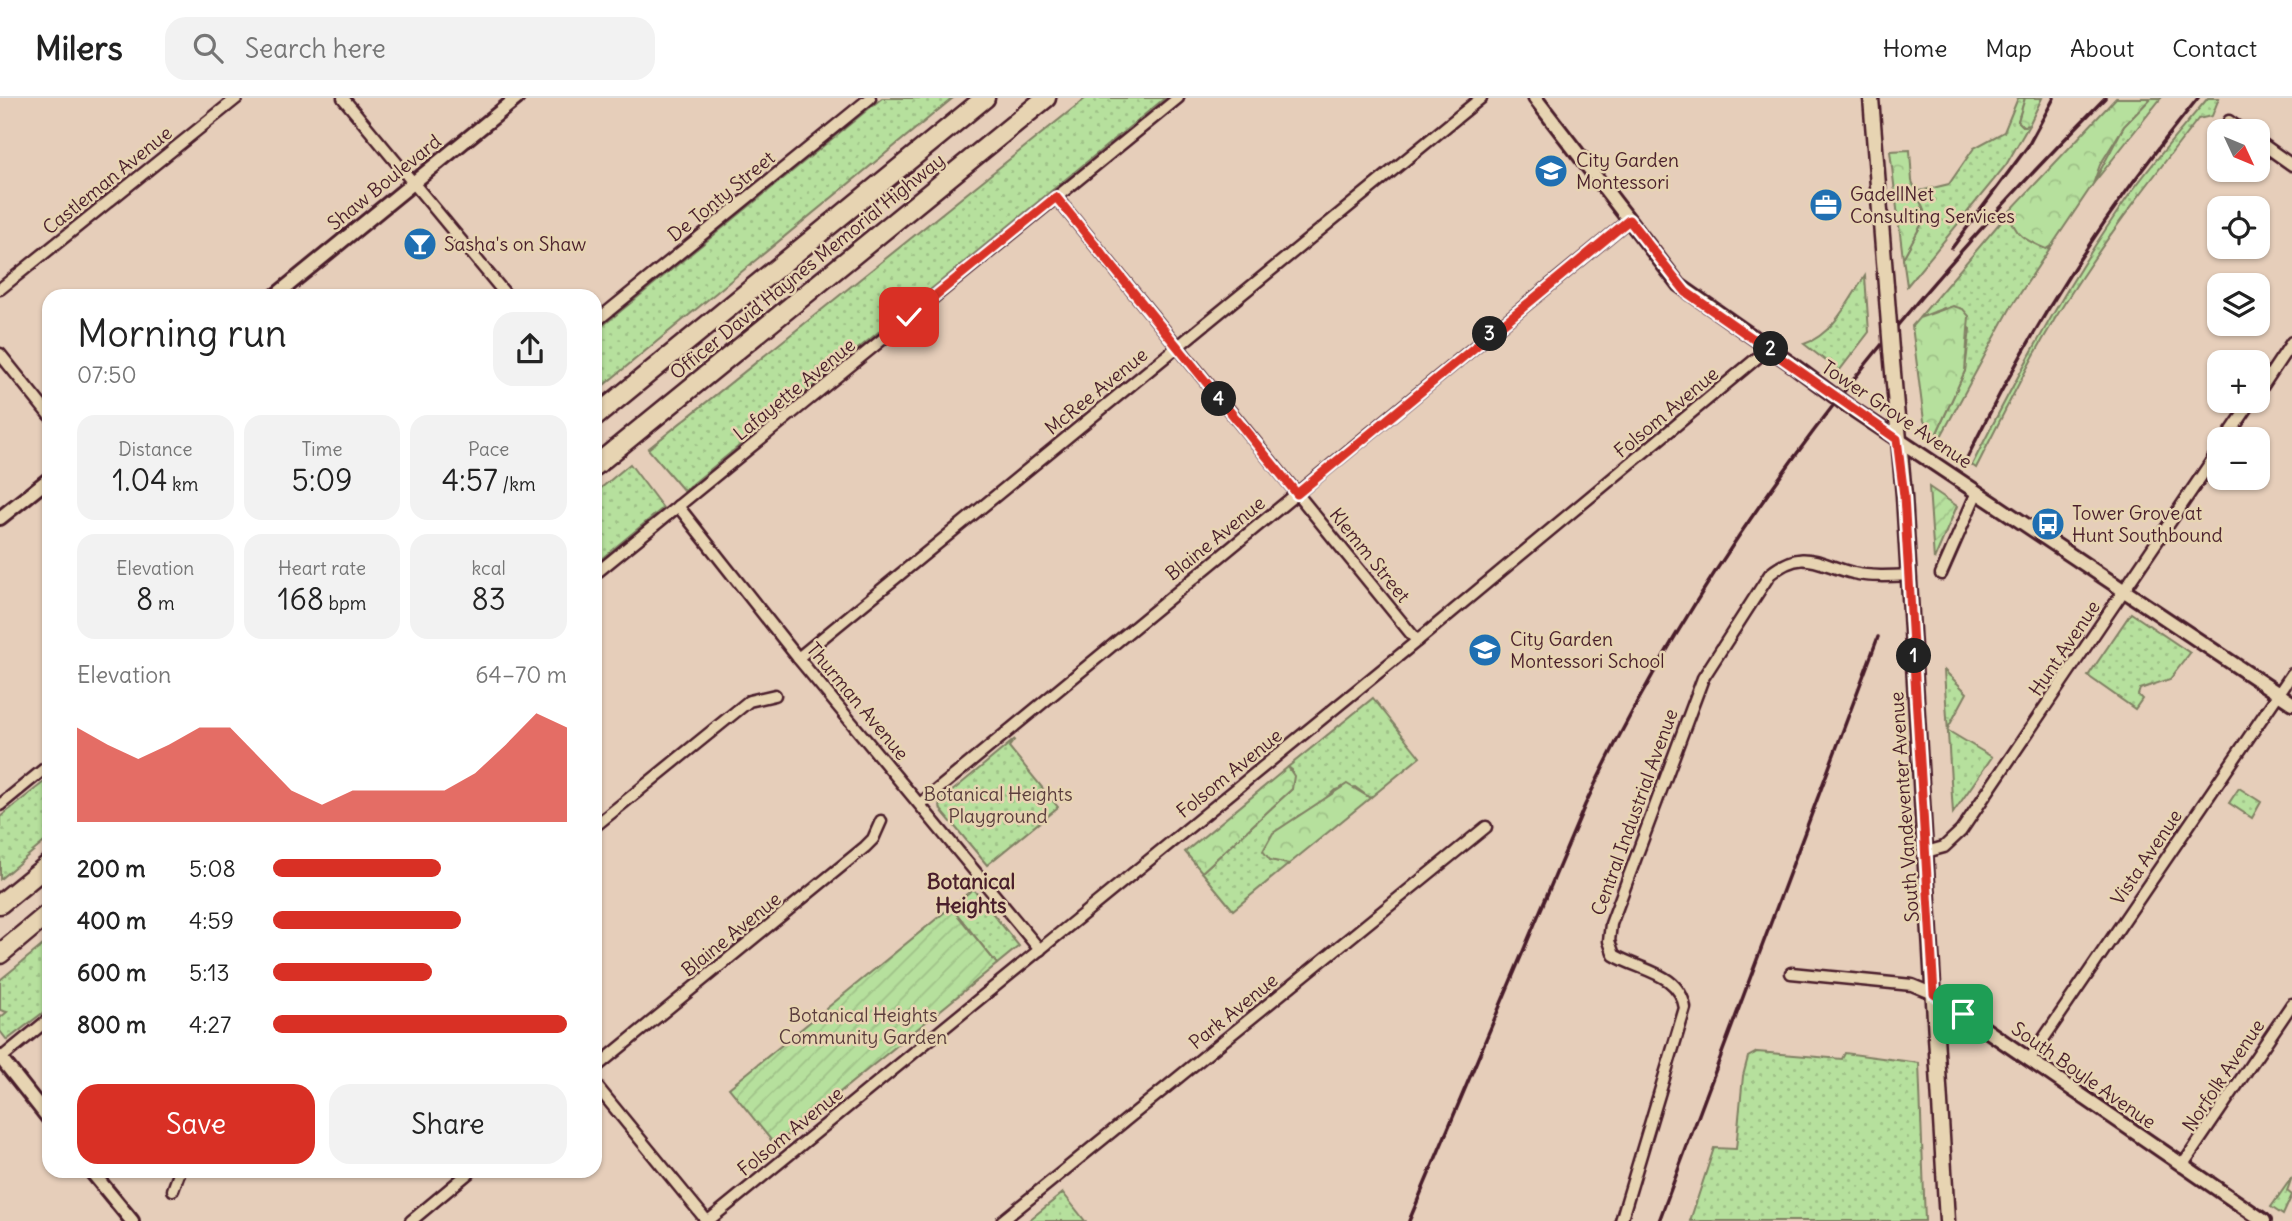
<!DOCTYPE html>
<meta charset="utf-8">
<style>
:root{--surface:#fff;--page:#f2f2f2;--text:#222;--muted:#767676;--line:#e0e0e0;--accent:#d93025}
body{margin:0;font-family:Delius,sans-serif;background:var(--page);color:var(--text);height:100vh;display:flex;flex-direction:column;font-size:26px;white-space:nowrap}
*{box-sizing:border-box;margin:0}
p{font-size:23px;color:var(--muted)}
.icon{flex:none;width:38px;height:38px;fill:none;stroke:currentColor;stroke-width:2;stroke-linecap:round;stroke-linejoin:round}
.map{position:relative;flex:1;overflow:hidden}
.drawer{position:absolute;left:42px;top:191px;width:560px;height:889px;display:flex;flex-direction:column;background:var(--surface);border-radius:21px;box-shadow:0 2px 5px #0004}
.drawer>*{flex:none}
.needle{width:46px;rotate:134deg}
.tools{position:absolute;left:2207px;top:21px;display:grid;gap:14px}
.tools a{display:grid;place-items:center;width:63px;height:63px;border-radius:14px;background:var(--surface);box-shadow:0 2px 5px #0004;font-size:35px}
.pin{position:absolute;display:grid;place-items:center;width:60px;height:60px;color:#fff;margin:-30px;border-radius:14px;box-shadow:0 4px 10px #0006}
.km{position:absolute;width:35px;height:35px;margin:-18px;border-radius:50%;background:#222;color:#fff;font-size:19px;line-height:35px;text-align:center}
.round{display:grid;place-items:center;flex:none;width:74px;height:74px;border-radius:21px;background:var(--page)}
.overview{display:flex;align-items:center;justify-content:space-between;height:119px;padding:0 35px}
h1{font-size:38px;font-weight:600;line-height:52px}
.figures{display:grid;grid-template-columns:repeat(3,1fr);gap:10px;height:119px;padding:7px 35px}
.figures div{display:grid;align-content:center;border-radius:18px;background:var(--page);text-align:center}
.figures b{font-size:30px;font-weight:600}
.figures small{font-size:19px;font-weight:400}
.figures p{font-size:19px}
.chart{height:196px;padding:14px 35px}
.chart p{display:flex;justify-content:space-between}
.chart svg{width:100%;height:126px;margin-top:7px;fill:var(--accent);opacity:.7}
.primary-button{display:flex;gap:14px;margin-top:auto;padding:14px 35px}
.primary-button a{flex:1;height:80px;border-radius:21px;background:var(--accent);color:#fff;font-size:28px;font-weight:600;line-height:80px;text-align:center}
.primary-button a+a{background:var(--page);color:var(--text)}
ul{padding:0 35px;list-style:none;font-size:23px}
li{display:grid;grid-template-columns:112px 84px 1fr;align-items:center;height:52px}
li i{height:18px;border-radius:9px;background:var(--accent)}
header{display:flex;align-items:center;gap:42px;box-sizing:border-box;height:98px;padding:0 35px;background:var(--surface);border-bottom:2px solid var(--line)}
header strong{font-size:33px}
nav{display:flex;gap:38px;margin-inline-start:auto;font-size:24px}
.search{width:490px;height:63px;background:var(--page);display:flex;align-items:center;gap:18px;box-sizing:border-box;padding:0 24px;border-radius:21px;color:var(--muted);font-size:26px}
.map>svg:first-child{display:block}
.grass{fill:url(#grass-dots);stroke:#808064;stroke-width:2}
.forest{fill:url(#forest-crowns);stroke:#808064;stroke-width:2}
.garden{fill:url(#garden-furrows);stroke:#808064;stroke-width:2}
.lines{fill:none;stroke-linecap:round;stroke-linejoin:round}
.minor-casing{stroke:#4a1f2b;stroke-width:15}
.tertiary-casing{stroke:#4a1f2b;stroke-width:18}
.secondary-casing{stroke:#4a1f2b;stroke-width:19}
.motorway-casing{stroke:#4a1f2b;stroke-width:23}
.minor{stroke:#e7d4b2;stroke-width:10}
.tertiary{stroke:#e7d4b2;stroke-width:12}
.secondary{stroke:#e7d4b2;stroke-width:14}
.motorway{stroke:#e7d4b2;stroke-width:18}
.rail{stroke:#4a1f2b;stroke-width:3.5}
.tertiary-bridge-casing{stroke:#4a1f2b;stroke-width:18;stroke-linecap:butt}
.secondary-bridge-casing{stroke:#4a1f2b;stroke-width:19;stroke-linecap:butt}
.tertiary-bridge{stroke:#e7d4b2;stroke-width:12}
.secondary-bridge{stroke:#e7d4b2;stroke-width:14}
.route-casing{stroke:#fff;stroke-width:14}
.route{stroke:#d93025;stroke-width:9}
.labels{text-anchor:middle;stroke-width:5;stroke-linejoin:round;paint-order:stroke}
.poi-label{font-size:19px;fill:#4a1f2b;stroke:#e7d4b2;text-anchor:start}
.street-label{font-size:19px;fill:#4a1f2b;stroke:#e7d4b2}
.park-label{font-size:19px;fill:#5a3c3c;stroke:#e7d4b2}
.neighbourhood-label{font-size:21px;font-weight:bold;fill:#4a1f2b;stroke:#e7d4b2}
</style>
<header>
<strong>Milers</strong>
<div class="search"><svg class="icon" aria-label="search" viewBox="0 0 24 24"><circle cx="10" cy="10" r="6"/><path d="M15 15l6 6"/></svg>Search here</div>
<nav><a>Home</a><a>Map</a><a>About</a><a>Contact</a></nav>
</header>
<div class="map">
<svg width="2292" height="1123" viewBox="0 0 2292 1123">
<defs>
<pattern id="grass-dots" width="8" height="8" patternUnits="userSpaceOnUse" patternTransform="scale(1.75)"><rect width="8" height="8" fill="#b6e09d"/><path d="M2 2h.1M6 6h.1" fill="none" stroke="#9ec087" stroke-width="1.8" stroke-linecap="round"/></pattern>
<pattern id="forest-crowns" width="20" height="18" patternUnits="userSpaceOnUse" patternTransform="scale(1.75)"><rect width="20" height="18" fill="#b6e09d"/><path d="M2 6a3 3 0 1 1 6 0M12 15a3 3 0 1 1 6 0" fill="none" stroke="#9ec087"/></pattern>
<pattern id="garden-furrows" width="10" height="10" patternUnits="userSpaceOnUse" patternTransform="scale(1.75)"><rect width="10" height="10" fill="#b6e09d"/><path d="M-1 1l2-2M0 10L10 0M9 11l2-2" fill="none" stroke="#9ec087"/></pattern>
</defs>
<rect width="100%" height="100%" fill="#e6ceba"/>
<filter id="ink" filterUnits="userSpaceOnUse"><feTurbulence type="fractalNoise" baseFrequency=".0143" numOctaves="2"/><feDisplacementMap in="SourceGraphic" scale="14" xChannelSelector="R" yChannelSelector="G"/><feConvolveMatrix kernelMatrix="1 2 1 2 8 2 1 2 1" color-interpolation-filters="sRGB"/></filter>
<g filter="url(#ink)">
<!-- grass -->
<g class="grass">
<path d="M882 0H953L599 291 595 286V234Z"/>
<path d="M1086 0H1165L684 393 648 351Z"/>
<path d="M2018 0H2025L2018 23 2023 28 2029 27 2006 67 1907 188 1903 160 1926 118 1916 94 1949 86 1974 50 2004 34Z"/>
<path d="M2151 0H2161L2093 86 2124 28Z"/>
<path d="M2208 0H2219L2212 18 2198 21C2156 75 2114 129 2077 186 2038 244 2008 307 1976 370L1972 367C2019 274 2068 184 2127 100 2152 65 2180 33 2208 0Z"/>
<path d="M2009 114 2012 126 2046 151 2052 147 2010 211 1939 342 1935 339 1965 273 1970 231 1944 210 1919 220Z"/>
<path d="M1865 178 1869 234 1839 273 1804 246C1833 237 1849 202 1865 178Z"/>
<path d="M630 366 663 410 595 466V395Z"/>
<path d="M2131 515 2190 555 2170 581 2140 591 2138 597 2142 601 2135 611 2088 578Z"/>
<path d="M1944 572 1967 595 1947 632 1992 659 1953 715Z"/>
<path d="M1373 600 1420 659 1370 700 1355 689 1335 692 1316 709 1298 718 1271 762 1289 766 1233 812 1202 774 1292 691V672L1288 669Z"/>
<path d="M1015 641 1009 649 1058 709 987 767 941 712 939 704Z"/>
<path d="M49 680V740L0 781V719Z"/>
<path d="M2239 690 2261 704 2252 720 2229 705Z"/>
<path d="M973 791 1019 848 997 866 951 809Z"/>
<path d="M49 842V910L7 942 0 933V920L7 914 0 912V882Z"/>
<path d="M1757 954 1842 961 1845 955 1919 965 1925 1123H1690L1714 1050 1736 1051 1743 978 1748 959Z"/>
<path d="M2292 1079 2287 1093 2292 1097 2283 1117 2271 1109Z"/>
<path d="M1063 1095 1085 1123H1028Z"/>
</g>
<!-- forest -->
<g class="forest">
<path d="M2025 0H2042L2029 27 2023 28 2018 23Z"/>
<path d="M2116 0H2151L2124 28 2100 67 2093 86 2052 147 2046 151C2025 142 2014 137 2009 114Z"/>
<path d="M1910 52 1912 83 1926 118 1903 160 1890 53Z"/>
<path d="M1953 208 1963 211 1969 218 1965 273 1935 339 1924 323 1912 228 1919 220Z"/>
<path d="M1288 669 1294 678 1292 691 1202 774 1185 754Z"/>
<path d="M1347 686 1370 700 1289 766 1270 762 1263 753 1273 735Z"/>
</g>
<!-- garden -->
<g class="garden">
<path d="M1929 389 1957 408 1934 462Z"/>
<path d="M951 809 997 866 775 1047 729 990Z"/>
</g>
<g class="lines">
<defs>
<g id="minor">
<path d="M343 0 507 198"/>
<path d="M2229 23 2243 33"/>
<path d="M2258 43 2292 67"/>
<path d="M1056 99 1417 543"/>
<path d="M0 191 237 0"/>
<path d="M595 224 870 0"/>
<path d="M0 256 49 317"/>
<path d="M2258 295 2292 244"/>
<path d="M2226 341 2252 303"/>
<path d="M678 408 798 560 1040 852"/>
<path d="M595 476 1178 0"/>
<path d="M1941 476 1977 394"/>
<path d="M798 560 1481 0"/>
<path d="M921 705 1629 122"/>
<path d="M0 707 49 667"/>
<path d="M595 728 749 603 775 597"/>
<path d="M1926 754 1944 749 1961 733 2219 352"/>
<path d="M1791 875 1912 887 1934 896"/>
<path d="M0 961 49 921"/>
<path d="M2029 962 2292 576"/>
<path d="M595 970 865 749 873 741 881 723"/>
<path d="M595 986 707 1123"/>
<path d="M2182 1068 2292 906"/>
<path d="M173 1092 180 1073"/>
<path d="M411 1123 471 1073"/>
<path d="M708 1123 1417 543 1769 250"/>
<path d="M1002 1123 1486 729"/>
<path d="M1621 1123 1685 910C1679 874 1640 873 1614 857L1609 843 1611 826 1703 580 1770 476C1804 449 1817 466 1853 475 1871 479 1890 478 1909 477"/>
</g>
<g id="tertiary">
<path d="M1535 0 1679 187 1790 265"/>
<path d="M275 198 517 0"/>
<path d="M1848 308 2292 605"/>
<path d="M0 420 49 381"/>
<path d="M1934 896 2264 1123"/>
<path d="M0 959 49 1021"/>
<path d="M91 1073 132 1123"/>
</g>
<g id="secondary">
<path d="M1871 0 1886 188"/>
<path d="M1891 252 1904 398 1947 1123"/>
</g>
<g id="motorway">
<path d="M595 319 985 0"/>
<path d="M595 368 1046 0"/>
<path d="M0 806 49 766"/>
<path d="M0 856 49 815"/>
</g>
</defs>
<!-- minor casing -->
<use href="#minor" class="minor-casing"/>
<!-- tertiary casing -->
<use href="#tertiary" class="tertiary-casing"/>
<!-- secondary casing -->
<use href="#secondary" class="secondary-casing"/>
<!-- motorway casing -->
<use href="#motorway" class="motorway-casing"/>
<!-- minor -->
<use href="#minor" class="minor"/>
<!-- tertiary -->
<use href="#tertiary" class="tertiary"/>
<!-- secondary -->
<use href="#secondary" class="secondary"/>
<!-- motorway -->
<use href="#motorway" class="motorway"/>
<!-- rail -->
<g class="rail">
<path d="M1952 150 2028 48 2054 0"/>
<path d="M1966 362C2031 229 2104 115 2198 0"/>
<path d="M1409 1123 1585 707C1710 441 1899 208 2105 0"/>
<path d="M1659 1123 1878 539"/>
</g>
<defs>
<path id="tertiary-bridge" d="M1790 265 1848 308"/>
<path id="secondary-bridge" d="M1886 188 1891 252"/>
</defs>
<!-- tertiary-bridge casing -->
<use href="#tertiary-bridge" class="tertiary-bridge-casing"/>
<!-- secondary-bridge casing -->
<use href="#secondary-bridge" class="secondary-bridge-casing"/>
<!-- tertiary-bridge -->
<use href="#tertiary-bridge" class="tertiary-bridge"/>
<!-- secondary-bridge -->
<use href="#secondary-bridge" class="secondary-bridge"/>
</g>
</g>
<g class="lines" filter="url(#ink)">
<defs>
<path id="route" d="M909 219 1056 99 1297 396 1629 122 1686 194 1897 341 1904 398 1934 896 1963 916"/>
</defs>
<!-- route casing -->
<use href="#route" class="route-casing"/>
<!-- route -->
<use href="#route" class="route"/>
</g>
<!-- icons -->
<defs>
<symbol id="school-disc" viewBox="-11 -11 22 22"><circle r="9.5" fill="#1f6fb2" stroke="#e7d4b2"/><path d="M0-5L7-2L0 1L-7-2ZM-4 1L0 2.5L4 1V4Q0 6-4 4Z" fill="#fff"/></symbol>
<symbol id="office-disc" viewBox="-11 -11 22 22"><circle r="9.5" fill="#1f6fb2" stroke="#e7d4b2"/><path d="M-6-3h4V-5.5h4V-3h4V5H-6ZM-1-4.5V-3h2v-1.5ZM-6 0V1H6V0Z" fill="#fff"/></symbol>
<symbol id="bar-disc" viewBox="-11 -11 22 22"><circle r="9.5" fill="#1f6fb2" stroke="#e7d4b2"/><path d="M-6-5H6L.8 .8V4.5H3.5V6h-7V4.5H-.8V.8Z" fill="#fff"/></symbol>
<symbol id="bus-disc" viewBox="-11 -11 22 22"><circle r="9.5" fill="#1f6fb2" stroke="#e7d4b2"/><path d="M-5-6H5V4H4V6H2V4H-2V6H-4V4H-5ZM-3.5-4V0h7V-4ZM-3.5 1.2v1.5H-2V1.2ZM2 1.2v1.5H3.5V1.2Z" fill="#fff"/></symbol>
</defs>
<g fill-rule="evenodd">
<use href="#school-disc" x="1532" y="54" width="38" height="38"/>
<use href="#office-disc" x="1807" y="88" width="38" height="38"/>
<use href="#bar-disc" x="401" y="127" width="38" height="38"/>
<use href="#bus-disc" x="2029" y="407" width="38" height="38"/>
<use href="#school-disc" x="1466" y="533" width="38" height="38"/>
</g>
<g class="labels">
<!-- poi labels -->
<g class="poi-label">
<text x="1576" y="69">City Garden<tspan x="1576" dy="22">Montessori</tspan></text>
<text x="1850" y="103">GadellNet<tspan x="1850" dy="22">Consulting Services</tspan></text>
<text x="444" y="153">Sasha's on Shaw</text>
<text x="2072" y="422">Tower Grove at<tspan x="2072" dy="22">Hunt Southbound</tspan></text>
<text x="1510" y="548">City Garden<tspan x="1510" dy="22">Montessori School</tspan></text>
</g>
<!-- street labels -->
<g class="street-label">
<text transform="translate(107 82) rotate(-39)" y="7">Castleman Avenue</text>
<text transform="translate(384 84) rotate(-39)" y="7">Shaw Boulevard</text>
<text transform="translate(721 98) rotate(-39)" y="7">De Tonty Street</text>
<text transform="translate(807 168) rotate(-39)" y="7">Officer David Haynes Memorial Highway</text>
<text transform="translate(794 291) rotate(-39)" y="7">Lafayette Avenue</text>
<text transform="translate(1096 293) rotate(-39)" y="7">McRee Avenue</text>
<text transform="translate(1666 314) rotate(-40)" y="7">Folsom Avenue</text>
<text transform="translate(1897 316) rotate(34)" y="7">Tower Grove Avenue</text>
<text transform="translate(1215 440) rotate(-39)" y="7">Blaine Avenue</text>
<text transform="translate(1370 457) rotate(51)" y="7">Klemm Street</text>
<text transform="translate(2064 550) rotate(-56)" y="7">Hunt Avenue</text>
<text transform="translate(858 603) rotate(50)" y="7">Thurman Avenue</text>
<text transform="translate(1229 675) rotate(-39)" y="7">Folsom Avenue</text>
<text transform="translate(1904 709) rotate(-94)" y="7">South Vandeventer Avenue</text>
<text transform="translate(1634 714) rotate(-70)" y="7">Central Industrial Avenue</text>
<text transform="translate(2146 759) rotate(-56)" y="7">Vista Avenue</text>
<text transform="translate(731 836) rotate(-39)" y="7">Blaine Avenue</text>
<text transform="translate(1233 913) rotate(-39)" y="7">Park Avenue</text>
<text transform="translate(2084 977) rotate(35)" y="7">South Boyle Avenue</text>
<text transform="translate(2223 977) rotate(-56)" y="7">Norfolk Avenue</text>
<text transform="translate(790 1033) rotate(-39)" y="7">Folsom Avenue</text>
</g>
<!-- park labels -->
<g class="park-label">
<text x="998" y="703">Botanical Heights<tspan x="998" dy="22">Playground</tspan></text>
<text x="863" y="924">Botanical Heights<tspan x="863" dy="22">Community Garden</tspan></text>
</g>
<!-- neighbourhood labels -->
<g class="neighbourhood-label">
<text x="971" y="791">Botanical<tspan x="971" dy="24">Heights</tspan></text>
</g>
</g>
</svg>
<div class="tools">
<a><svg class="needle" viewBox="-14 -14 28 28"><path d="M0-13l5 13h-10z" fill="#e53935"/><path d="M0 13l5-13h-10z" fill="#767676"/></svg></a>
<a><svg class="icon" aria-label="locate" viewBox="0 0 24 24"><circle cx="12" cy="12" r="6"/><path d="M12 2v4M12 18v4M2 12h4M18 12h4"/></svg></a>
<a><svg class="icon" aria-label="layers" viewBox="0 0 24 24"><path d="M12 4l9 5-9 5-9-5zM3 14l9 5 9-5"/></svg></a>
<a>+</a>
<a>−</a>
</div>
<div class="pin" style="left:1963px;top:916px;background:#1e9e55"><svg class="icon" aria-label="arrive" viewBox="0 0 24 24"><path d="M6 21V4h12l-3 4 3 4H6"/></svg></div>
<div class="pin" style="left:909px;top:219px;background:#d93025"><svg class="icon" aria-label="check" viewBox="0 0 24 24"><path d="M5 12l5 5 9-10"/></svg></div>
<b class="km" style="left:1914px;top:558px">1</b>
<b class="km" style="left:1771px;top:251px">2</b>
<b class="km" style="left:1490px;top:236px">3</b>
<b class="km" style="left:1219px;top:301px">4</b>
<section class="drawer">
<div class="overview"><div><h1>Morning run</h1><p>07:50</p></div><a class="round"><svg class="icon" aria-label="share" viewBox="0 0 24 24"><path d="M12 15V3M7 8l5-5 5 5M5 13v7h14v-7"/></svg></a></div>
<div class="figures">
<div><p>Distance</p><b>1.04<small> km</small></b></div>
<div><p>Time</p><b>5:09</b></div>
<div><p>Pace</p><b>4:57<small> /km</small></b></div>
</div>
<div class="figures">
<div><p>Elevation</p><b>8<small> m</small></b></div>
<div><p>Heart rate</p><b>168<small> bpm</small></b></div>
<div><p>kcal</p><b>83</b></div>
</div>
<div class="chart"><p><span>Elevation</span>64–70 m</p>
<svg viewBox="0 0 160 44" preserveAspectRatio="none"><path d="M0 44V11L10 17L20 22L30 17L40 11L50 11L60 22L70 33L80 38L90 33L100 33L110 33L120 33L130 27L140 17L150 6L160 11V44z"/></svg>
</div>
<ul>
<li><b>200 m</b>5:08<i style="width:57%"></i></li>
<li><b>400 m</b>4:59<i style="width:64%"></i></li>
<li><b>600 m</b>5:13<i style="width:54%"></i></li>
<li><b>800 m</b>4:27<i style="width:100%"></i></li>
</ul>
<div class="primary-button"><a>Save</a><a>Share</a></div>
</section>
</div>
